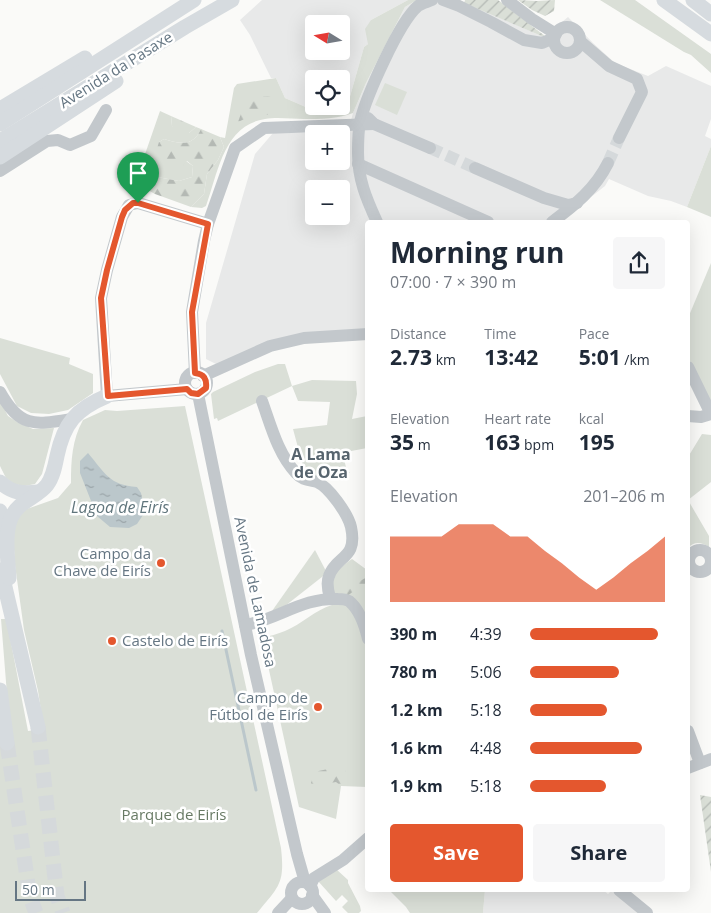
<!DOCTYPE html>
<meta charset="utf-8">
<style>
:root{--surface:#fff;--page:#f6f6f7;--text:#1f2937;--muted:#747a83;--accent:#e4572e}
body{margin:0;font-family:"Open Sans",sans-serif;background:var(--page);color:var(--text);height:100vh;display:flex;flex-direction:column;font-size:19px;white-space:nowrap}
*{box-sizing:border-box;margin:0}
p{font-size:16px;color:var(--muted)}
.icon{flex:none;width:28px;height:28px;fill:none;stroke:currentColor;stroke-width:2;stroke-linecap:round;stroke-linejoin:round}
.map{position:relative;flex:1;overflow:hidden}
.side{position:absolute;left:365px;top:220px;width:325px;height:672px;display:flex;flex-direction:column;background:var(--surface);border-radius:5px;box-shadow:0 5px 20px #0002}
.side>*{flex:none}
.needle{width:32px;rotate:281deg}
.controls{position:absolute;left:305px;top:15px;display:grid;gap:10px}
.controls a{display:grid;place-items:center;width:45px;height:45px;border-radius:5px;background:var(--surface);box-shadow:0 5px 20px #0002;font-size:25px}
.scale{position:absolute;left:15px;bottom:12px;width:71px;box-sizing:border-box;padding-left:5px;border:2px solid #657683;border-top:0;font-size:14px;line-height:18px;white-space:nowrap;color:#657683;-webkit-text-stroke:4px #fff;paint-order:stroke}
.pin{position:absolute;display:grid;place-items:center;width:42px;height:42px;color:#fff;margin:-51px -21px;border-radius:50% 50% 50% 0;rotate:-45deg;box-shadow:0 0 5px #0007}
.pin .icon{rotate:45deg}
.round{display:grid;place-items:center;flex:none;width:52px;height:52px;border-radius:5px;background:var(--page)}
.headline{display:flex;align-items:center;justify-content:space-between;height:85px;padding:0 25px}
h1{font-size:28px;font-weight:700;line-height:38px}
.metrics{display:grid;grid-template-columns:repeat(3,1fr);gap:8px;height:85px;padding:5px 25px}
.metrics div{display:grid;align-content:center}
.metrics b{font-size:21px;font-weight:700}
.metrics small{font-size:14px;font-weight:400}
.metrics p{font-size:14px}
.chart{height:140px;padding:10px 25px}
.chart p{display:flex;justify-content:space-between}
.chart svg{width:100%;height:90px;margin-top:5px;fill:var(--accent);opacity:.7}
.primary-button{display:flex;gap:10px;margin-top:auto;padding:10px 25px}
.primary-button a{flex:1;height:58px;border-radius:5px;background:var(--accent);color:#fff;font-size:20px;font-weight:700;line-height:58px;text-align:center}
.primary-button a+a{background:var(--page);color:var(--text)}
ul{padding:0 25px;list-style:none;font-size:16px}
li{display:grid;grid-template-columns:80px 60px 1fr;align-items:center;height:38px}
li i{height:12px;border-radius:6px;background:var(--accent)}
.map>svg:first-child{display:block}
.built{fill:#e8e9e9;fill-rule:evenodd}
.green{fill:#dadfd7}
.forest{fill:url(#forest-firs)}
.garden{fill:url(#garden-furrows)}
.water{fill:url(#water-ripples)}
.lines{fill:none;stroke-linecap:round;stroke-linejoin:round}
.stream{stroke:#bbc7cb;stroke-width:3}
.minor-tunnel{stroke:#d5d9db;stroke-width:12;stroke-dasharray:12 6;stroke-linecap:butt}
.major-tunnel{stroke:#d5d9db;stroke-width:15;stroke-dasharray:15 8;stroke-linecap:butt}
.minor{stroke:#c3c8cc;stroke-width:12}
.major{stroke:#d6dbdf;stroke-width:15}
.route-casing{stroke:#fff;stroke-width:10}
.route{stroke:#e4572e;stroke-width:6}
.poi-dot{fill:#e4572e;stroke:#fff;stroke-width:2}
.labels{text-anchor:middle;stroke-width:5;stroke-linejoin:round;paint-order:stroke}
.street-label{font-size:15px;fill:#657683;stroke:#fff}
.poi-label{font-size:15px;fill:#657683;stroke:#fff;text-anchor:end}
.park-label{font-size:15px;fill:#687a64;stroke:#fff}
.neighbourhood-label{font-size:16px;font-weight:bold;fill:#57646e;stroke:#fff}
.water-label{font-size:16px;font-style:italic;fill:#60757c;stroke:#fff}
</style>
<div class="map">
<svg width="711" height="913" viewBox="0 0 711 913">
<defs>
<pattern id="forest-firs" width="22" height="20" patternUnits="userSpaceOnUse" patternTransform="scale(1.25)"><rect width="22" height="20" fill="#dadfd7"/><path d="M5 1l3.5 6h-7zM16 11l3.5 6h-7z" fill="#b4b9b4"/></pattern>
<pattern id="garden-furrows" width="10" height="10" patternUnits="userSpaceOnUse" patternTransform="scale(1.25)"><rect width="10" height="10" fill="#dadfd7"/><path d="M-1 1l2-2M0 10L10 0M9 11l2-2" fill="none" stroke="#b4b9b4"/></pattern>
<pattern id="water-ripples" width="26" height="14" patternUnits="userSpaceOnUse" patternTransform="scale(1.25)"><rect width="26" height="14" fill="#bbc7cb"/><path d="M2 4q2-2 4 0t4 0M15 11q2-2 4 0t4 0" fill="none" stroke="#9ca6aa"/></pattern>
</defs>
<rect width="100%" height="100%" fill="#fafaf8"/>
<!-- built -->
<g class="built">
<path d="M262 0H408L371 20 368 44 364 47 349 100 341 106V79H314V106H341L308 108 285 98 276 78H271L250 35 240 20ZM314 24H341V51H314Z"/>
<path d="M417 0H459L544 37 568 17 593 43 615 63 648 76 666 66 711 86V119L705 136 711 139V146L687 207 671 201 648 196 609 179 605 186 559 222H368L367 331 334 332 218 365 206 359V323L255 154 273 133 348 132 353 113 366 83 405 7ZM314 134H341V161H314ZM314 189H341V216H314Z"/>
<path d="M485 890H603L608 894 611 891 639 913H483Z"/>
</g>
<!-- green -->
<g class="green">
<path d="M408 0H417L405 7 366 83 353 113C337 119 321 119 304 119 292 119 277 117 265 119 224 125 218 172 206 206L202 208 191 207 204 194 207 174 218 160 224 147 220 137 225 138 234 88 237 84 276 78 285 98 308 108 340 107 349 100 364 47 368 44 365 29 371 20Z"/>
<path d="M600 0H635L711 54V73L691 55 684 52Z"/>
<path d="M385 83 407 92 397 115 375 105Z"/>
<path d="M160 111 171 116 172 126 189 133 196 127 201 129C193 147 180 144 164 139L159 142 193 166 192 177 179 181 152 176 135 183Z"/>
<path d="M711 146V217L687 207Z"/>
<path d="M711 263V402L688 357V318Z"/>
<path d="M0 338 70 358 69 364 93 374V393L68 410 49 414 31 413 17 406 0 374Z"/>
<path d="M278 364H285L292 386 312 380 356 381 357 394 352 419 367 416V448L346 452C344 460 344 466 350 473L323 476 322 481 298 473 304 470 293 429 327 425 330 402 298 401 292 386 218 421 217 418 214 419 211 394 213 392 255 372Z"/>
<path d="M0 401 8 416 17 422 33 429 54 428 42 474 35 484 25 486 14 484 6 478 0 466Z"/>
<path d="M185 406 281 848C285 884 279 886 257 913H0V746L11 745 1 619H6L7 622 28 731 44 729 38 691 24 630 15 565 13 533 16 522 24 510 58 498 71 483C71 460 72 440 83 420L105 410 117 411Z"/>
<path d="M702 434 711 435V482L688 500 709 536V547C701 542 694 541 688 548V457Z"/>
<path d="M315 550 327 573 285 606 272 611Z"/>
<path d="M352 559 367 570V787L341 786 336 819 299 807 262 638C269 636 278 634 285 631 302 624 315 610 332 605 332 578 329 575 352 559Z"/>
<path d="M336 869 348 880V883L360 906 361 911 359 913H348L342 907 348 901 342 895 336 901 318 881Z"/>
<path d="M389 890H485L483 913H410L406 907Z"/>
</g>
<!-- forest -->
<g class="forest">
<path d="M268 96 277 99 278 105 267 115H253L238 122 243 108 254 97Z"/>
<path d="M171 116 196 127 189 133 179 134 172 126Z"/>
<path d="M201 129 220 137 224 147 218 160 207 174 204 194 191 207 155 194 135 183 152 176 179 181 192 177 193 166 187 161 177 172 165 170 154 158 159 142 164 139C180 144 193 147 201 129Z"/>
<path d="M367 577V594L354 591 347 596 344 590Z"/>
<path d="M337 767 346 771 341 786 336 782 313 786 311 783 314 772Z"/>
</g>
<!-- garden -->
<g class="garden">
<path d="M465 0H498L545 36 544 37 464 3Z"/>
<path d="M518 0 537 1 555 0 554 11 545 16 532 10Z"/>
<path d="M700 795 711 797V872Z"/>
</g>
<!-- water -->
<path class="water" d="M88 453C105 473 109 485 137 487L141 493 143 502V515L137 524 129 528 110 527 97 516 80 473V461Z"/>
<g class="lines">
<!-- stream -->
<path class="stream" d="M222 631 256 790"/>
<!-- minor-tunnel -->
<g class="minor-tunnel">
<path d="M430 148 475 168"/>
<path d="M608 163 619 138"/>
</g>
<!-- major-tunnel -->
<g class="major-tunnel">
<path d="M38 727 57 896 63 913"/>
<path d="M7 743 30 897 36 913"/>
</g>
<!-- minor -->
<g class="minor">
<path d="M443 0 459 6 491 22 524 40 542 43 554 38"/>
<path d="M507 0 532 19 556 34"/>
<circle cx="567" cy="40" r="13"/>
<path d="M580 41 609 66 637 79 642 92 619 138"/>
<path d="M368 118 374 124 430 148"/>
<path d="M358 164 488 222"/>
<path d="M475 168 544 198 568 205 577 203"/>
<path d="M0 171 47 141 58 140 70 145 91 136 106 110"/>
<path d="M377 222C366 198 358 179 358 153 358 143 358 132 360 122 366 97 399 22 418 6 422 3 428 2 432 0"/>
<path d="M552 222C575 205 595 189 608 163"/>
<path d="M688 367 711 414"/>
<circle cx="196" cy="383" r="11"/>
<path d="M195 373 192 312 204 241 208 224 235 148 264 128 374 124"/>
<path d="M203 376 270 346 304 338 368 334"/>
<path d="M187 389 107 396 101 298 107 270 122 217 129 205 138 203 208 224"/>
<path d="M0 392C20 428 34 425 71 419"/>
<path d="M198 394 251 655 297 854 305 882"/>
<path d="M262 401C271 426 278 454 296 473 302 480 309 480 317 482 329 487 348 514 351 527 358 560 336 555 329 576 326 583 328 591 330 598"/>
<path d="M688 416 701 417 711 414"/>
<circle cx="700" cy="561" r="11"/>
<path d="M245 625C277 620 303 597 338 599 342 599 345 599 349 601 359 609 365 626 368 639"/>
<path d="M688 731 700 763"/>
<path d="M688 768 711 759"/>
<circle cx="302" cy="893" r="11"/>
<path d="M310 886 314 878 343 860 368 838"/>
<path d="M619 890 647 913"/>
<path d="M312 895 325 913"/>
<path d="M278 913 292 898"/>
</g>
<!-- major -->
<g class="major">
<path d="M664 0 711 34"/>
<path d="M693 0 711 14"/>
<path d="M0 109 85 58"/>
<path d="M0 124 194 0"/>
<path d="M0 141 185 27 232 0"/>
<path d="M0 157 116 81"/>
<path d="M0 482C12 493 22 494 38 492"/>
<path d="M0 511 4 536"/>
<path d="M1 570 38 727"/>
<path d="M9 578C8 559 4 535 11 518 18 501 37 498 47 485 53 477 55 466 57 456 64 423 76 409 107 396"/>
<path d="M0 690 7 743"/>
</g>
</g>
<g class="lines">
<defs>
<path id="route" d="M133 203H138L208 224 192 312 195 373C204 374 207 379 206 388L198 394 191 393 187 389 108 396 101 298 107 270 122 217 125 210Z"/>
</defs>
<!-- route casing -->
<use href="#route" class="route-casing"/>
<!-- route -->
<use href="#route" class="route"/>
</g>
<!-- markers -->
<g class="poi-dot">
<circle cx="161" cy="563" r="5"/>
<circle cx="112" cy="641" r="5"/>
<circle cx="318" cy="707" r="5"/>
</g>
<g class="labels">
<!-- street labels -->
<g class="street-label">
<text transform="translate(116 70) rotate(-32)" y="5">Avenida da Pasaxe</text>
<text transform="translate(255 592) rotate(78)" y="5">Avenida de Lamadosa</text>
</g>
<!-- poi labels -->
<g class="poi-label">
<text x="151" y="559">Campo da<tspan x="151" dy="17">Chave de Eirís</tspan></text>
<text x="122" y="646" text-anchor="start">Castelo de Eirís</text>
<text x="308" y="703">Campo de<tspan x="308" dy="17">Fútbol de Eirís</tspan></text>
</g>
<!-- park labels -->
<g class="park-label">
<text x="174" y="820">Parque de Eirís</text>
</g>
<!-- neighbourhood labels -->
<g class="neighbourhood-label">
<text x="321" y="460">A Lama<tspan x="321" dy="18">de Oza</tspan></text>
</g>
<!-- water labels -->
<g class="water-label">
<text x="120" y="513">Lagoa de Eirís</text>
</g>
</g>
</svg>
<div class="controls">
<a><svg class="needle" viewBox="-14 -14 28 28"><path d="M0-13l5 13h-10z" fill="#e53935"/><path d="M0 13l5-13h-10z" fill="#747a83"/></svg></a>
<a><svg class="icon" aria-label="locate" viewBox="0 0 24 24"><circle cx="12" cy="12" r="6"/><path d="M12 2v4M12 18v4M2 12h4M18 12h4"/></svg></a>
<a>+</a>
<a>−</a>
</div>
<div class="scale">50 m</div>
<div class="pin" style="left:138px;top:203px;background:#1e9e55"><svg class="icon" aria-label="arrive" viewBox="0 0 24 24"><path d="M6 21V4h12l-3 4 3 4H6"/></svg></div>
<section class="side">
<div class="headline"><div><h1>Morning run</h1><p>07:00 · 7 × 390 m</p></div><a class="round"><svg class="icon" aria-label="share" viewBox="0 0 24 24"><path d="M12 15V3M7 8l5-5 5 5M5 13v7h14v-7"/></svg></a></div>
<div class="metrics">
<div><p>Distance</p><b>2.73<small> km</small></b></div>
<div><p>Time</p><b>13:42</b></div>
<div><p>Pace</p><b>5:01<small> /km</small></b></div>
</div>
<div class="metrics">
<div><p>Elevation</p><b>35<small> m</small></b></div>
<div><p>Heart rate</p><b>163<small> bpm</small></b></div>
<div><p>kcal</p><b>195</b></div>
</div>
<div class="chart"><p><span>Elevation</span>201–206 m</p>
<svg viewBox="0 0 160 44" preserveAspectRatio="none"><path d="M0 44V12L10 12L20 12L30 12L40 6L50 6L60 6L70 12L80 12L90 19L100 25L110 32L120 38L130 32L140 25L150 19L160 12V44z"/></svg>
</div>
<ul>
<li><b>390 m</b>4:39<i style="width:95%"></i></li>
<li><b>780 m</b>5:06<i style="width:66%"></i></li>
<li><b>1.2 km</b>5:18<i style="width:57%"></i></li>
<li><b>1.6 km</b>4:48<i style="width:83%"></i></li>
<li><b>1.9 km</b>5:18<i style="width:56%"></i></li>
</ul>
<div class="primary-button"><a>Save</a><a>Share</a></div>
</section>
</div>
